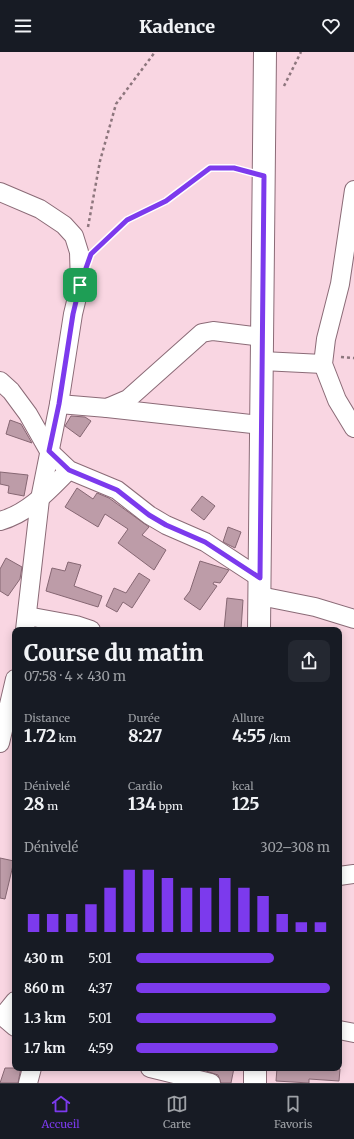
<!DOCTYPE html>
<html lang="fr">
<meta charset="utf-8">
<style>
:root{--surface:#171b24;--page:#242831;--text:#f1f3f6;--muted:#9ea1a6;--line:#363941;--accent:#7c3aed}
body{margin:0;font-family:Merriweather,serif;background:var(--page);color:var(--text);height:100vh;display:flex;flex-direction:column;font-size:15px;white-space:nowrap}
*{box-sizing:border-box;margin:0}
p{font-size:13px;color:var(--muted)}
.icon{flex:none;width:22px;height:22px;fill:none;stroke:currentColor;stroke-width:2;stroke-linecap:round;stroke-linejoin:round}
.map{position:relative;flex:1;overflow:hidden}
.side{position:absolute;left:12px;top:575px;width:330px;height:444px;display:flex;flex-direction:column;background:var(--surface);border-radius:8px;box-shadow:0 2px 10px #0003}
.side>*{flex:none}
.pin{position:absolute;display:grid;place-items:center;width:34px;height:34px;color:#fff;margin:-17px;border-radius:8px;box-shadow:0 2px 6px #0006}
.round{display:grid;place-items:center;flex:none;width:42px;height:42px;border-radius:8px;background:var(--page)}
.summary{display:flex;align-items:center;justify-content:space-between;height:68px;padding:0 12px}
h1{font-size:22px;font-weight:800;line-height:30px}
.figures{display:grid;grid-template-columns:repeat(3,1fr);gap:6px;height:68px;padding:4px 12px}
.figures div{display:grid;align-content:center}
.figures b{font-size:17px;font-weight:800}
.figures small{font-size:11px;font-weight:400}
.figures p{font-size:11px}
.chart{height:112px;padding:8px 12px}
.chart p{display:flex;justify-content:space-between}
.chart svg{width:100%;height:72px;margin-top:4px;stroke:var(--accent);stroke-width:6}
ul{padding:0 12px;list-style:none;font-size:13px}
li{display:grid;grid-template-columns:64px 48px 1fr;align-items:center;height:30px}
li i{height:10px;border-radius:5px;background:var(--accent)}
header{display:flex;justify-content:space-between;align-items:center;height:52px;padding:0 12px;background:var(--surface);font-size:18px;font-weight:800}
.dock{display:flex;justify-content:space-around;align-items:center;height:56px;border-top:1px solid var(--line);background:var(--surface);font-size:11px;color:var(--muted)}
.dock a{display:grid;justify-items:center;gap:2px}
.dock .current{color:var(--accent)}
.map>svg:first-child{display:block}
.building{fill:#bd9ca8;stroke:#866773}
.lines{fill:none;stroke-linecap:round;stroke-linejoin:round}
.minor-casing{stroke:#8b6b77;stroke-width:20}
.tertiary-casing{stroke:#8b6b77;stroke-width:24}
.path{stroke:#8d767d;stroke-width:2.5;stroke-dasharray:3 3;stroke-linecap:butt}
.minor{stroke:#fff;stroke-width:18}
.tertiary{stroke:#fff;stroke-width:22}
.route-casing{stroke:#fff;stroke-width:8}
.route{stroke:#7c3aed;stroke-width:5}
</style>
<header><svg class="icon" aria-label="menu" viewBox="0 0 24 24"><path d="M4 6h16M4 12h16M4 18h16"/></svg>Kadence<svg class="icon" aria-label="heart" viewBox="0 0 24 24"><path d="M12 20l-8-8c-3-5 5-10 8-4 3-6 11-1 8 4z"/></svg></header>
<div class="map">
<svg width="354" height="1031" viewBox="0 0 354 1031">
<rect width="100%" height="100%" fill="#f9d6e2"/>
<!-- building -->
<g class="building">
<path d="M71 364 85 365 91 369 80 385 65 374Z"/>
<path d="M10 368 21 372 32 391 6 382Z"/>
<path d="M0 420 28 423 24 444 8 441 9 434 0 432Z"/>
<path d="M77 436 93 447 97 441 109 446 149 475 142 483 166 498 154 518 118 491 128 477 105 462 98 475 65 455Z"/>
<path d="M202 444 215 454 204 468 191 458Z"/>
<path d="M228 475 241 480 235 496 223 490Z"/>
<path d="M6 506 22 515 20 527 8 544 0 539V517Z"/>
<path d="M200 509 229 518 220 531 214 530 213 532 217 534 200 558 184 547 190 539Z"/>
<path d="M68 510 81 513 74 534 102 544 98 555 46 539 52 516 65 519Z"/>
<path d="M139 521 150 528 132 556 123 550 117 560 106 554 114 536 126 541Z"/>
<path d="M227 546 243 548 241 578H224Z"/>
<path d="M0 806 14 809 5 847 0 846Z"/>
<path d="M5 1016H21L18 1031H0Z"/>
<path d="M197 1016H234L231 1031H221L218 1023Z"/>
<path d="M277 1016 340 1017 339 1029 309 1027V1031L276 1029Z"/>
</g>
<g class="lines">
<defs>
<g id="minor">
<path d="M354 138 340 232 326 287 323 312 337 348 354 376"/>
<path d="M0 140 40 157 64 173 74 184 79 200 80 233 73 262 59 352"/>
<path d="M262 309 323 312"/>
<path d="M0 329 11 339 28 362 49 399 69 418 117 438 149 463 166 473 205 490 260 526"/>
<path d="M107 356 261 373"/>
<path d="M0 469C29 461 49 438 69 418"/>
<path d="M260 544 315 555 354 567"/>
<path d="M27 564 76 573 91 578"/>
<path d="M25 578 40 447 59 352 107 356 128 347 202 281 213 279 262 285"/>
<path d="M0 691 15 627"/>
<path d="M339 824 354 822"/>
<path d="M0 962 15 975"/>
<path d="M3 964 15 949"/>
<path d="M339 978 354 981"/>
<path d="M150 1016 211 1031"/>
<path d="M28 1031 32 1016"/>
</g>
<g id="tertiary">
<path d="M259 578 265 0"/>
<path d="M255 1031V1016"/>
</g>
</defs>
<!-- minor casing -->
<use href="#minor" class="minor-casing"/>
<!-- tertiary casing -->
<use href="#tertiary" class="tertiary-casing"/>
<!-- path -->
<g class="path">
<path d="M284 34 301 0"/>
<path d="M88 175 100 109 116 52 155 0"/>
<path d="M95 198 127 168 166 149 210 116H234L246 119"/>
<path d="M341 305 354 306"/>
</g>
<!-- minor -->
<use href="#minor" class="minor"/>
<!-- tertiary -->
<use href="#tertiary" class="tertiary"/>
</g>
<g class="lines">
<defs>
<path id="route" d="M210 116H234L264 124 260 526 205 490 166 473 149 463 117 438 69 418 49 399 59 352 73 262 80 233 91 202 127 168 166 149Z"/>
</defs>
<!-- route casing -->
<use href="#route" class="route-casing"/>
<!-- route -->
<use href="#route" class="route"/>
</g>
</svg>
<div class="pin" style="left:80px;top:233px;background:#1e9e55"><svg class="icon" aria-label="arrive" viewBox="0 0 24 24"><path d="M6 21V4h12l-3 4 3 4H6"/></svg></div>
<section class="side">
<div class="summary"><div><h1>Course du matin</h1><p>07:58 · 4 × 430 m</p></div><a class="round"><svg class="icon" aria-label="share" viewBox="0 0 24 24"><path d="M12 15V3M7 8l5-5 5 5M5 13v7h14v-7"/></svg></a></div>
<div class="figures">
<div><p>Distance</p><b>1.72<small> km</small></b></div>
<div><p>Durée</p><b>8:27</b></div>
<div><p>Allure</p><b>4:55<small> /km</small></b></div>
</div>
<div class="figures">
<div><p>Dénivelé</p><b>28<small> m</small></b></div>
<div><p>Cardio</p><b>134<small> bpm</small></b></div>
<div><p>kcal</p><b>125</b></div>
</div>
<div class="chart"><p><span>Dénivelé</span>302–308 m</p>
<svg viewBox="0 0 160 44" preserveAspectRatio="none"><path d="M5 44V33M15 44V33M25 44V33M35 44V27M45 44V17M55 44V6M65 44V6M75 44V11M85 44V17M95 44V17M105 44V11M115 44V17M125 44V22M135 44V33M145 44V38M155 44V38"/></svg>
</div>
<ul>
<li><b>430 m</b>5:01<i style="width:71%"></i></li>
<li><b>860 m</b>4:37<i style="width:100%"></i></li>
<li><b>1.3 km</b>5:01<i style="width:72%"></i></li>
<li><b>1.7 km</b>4:59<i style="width:73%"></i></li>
</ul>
</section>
</div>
<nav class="dock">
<a class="current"><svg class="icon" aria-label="home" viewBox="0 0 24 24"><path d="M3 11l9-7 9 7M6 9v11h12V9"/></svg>Accueil</a>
<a><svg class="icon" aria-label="map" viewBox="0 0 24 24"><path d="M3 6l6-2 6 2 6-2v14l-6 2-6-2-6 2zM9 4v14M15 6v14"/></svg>Carte</a>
<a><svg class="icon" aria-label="saved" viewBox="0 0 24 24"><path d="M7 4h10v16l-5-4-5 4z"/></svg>Favoris</a>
</nav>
